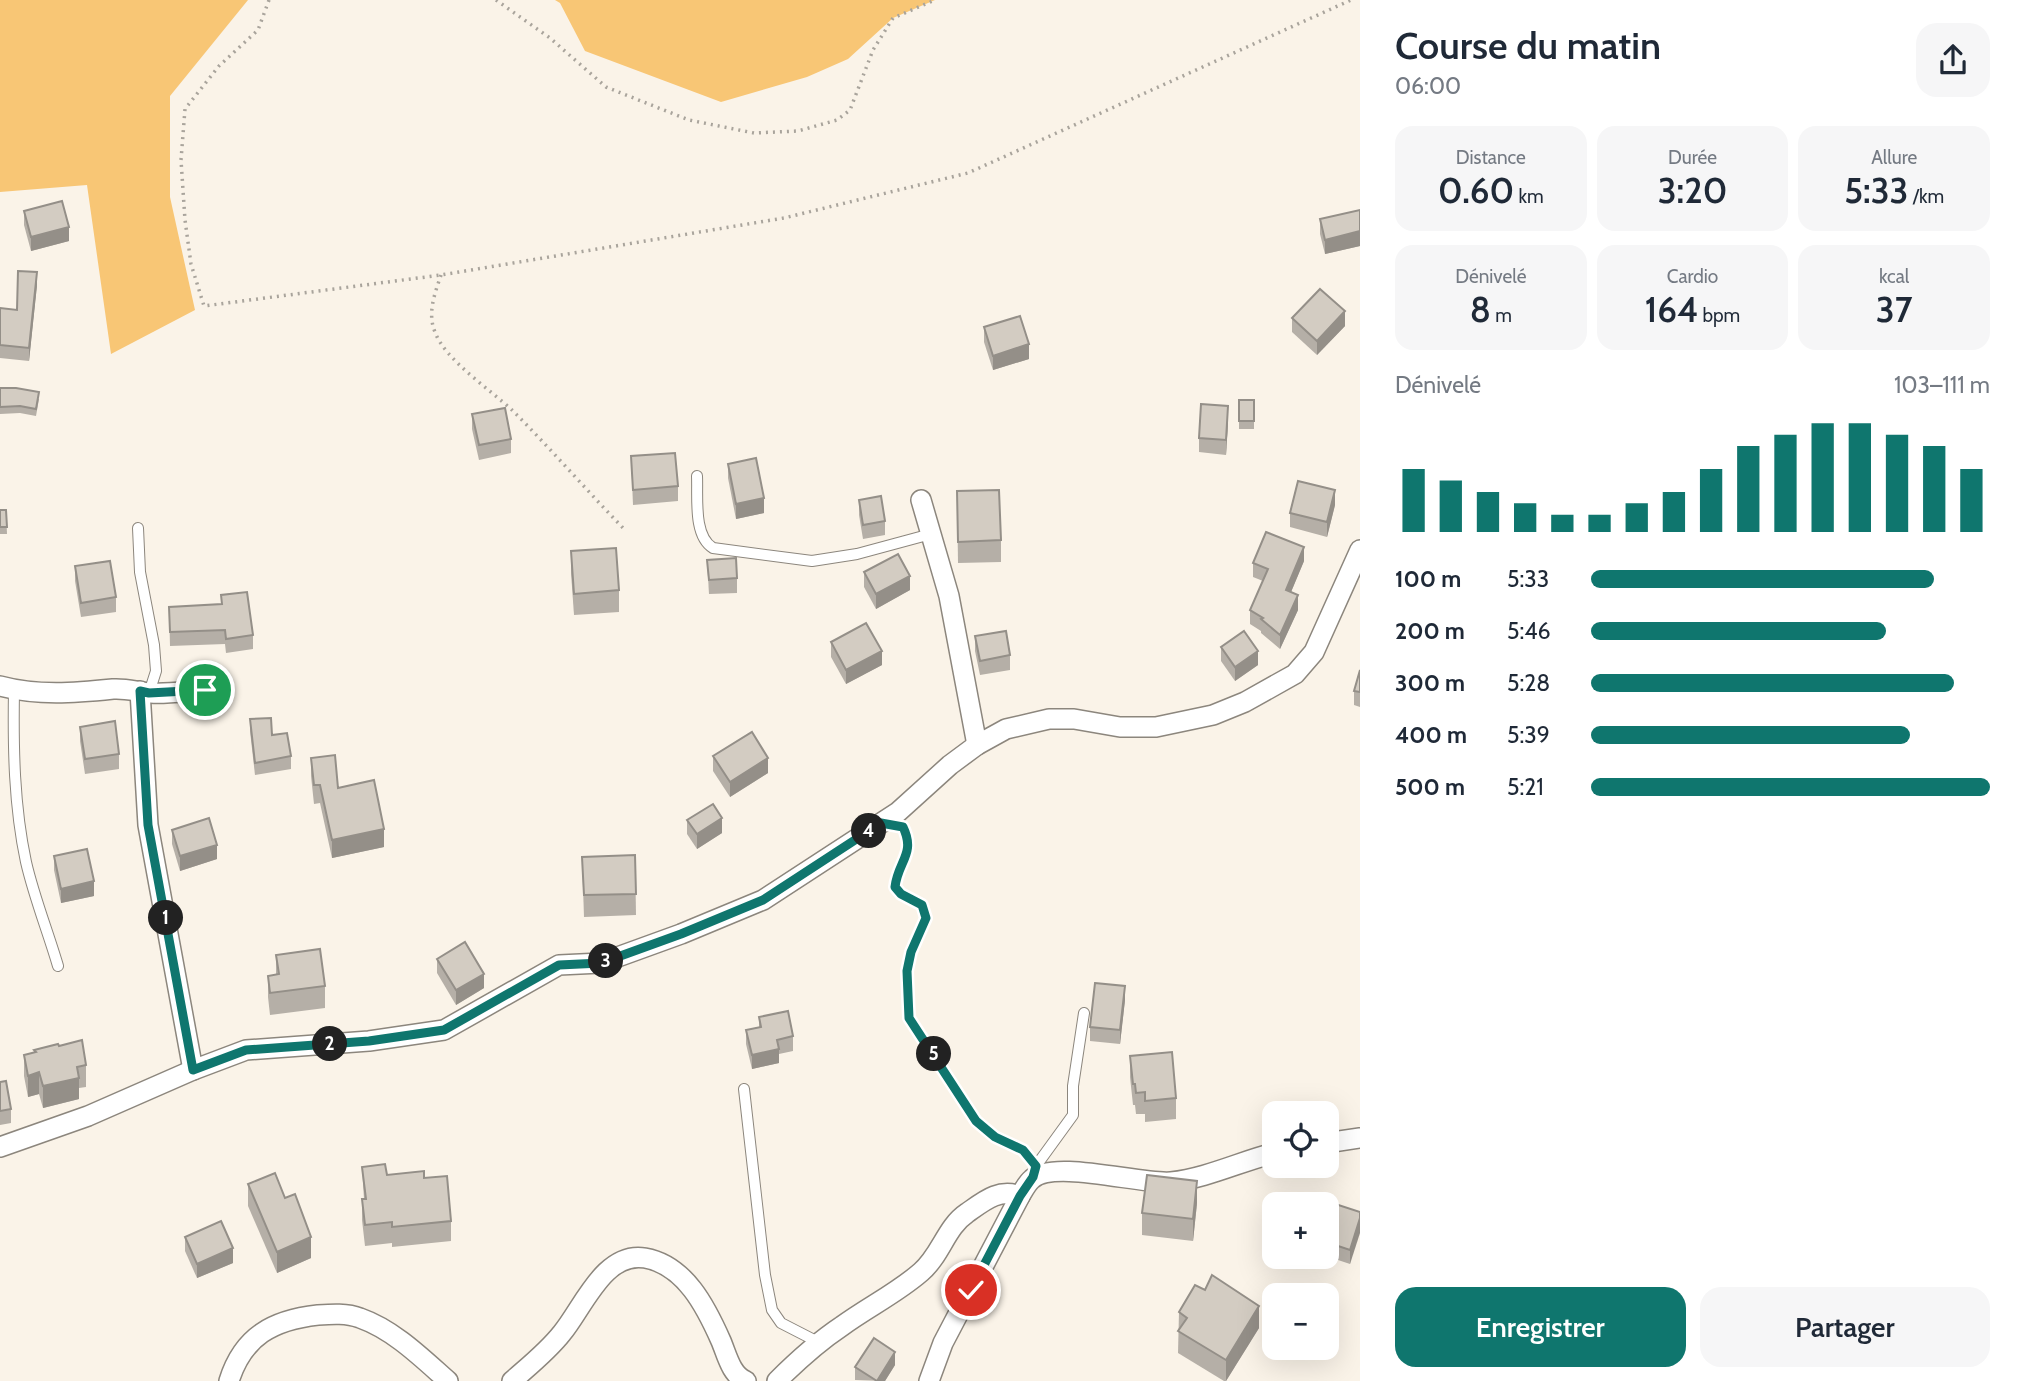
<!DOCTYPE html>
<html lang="fr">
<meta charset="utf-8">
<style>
:root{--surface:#fff;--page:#f6f6f7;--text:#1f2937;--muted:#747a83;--accent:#0f766e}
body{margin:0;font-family:Cabin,sans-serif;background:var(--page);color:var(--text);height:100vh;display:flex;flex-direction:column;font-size:26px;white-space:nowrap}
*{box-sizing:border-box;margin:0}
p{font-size:23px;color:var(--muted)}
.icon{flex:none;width:38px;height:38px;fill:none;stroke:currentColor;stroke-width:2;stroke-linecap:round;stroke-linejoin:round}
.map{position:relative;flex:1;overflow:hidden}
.side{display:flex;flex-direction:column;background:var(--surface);width:665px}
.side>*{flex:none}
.buttons{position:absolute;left:1262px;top:1101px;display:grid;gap:14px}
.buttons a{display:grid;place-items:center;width:77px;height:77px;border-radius:14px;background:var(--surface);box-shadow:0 7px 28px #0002;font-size:35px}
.pin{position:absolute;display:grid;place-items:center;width:60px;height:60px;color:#fff;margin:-30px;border:4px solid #fff;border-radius:50%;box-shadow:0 2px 7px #0007}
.km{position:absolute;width:35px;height:35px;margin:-18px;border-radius:50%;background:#222;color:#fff;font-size:19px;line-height:35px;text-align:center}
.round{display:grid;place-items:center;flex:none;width:74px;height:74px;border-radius:21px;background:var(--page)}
.headline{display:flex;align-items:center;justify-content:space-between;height:119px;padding:0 35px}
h1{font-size:38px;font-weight:600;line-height:52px}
.stats{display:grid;grid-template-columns:repeat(3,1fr);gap:10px;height:119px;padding:7px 35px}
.stats div{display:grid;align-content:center;border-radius:18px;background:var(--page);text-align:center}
.stats b{font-size:35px;font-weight:600}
.stats small{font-size:19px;font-weight:400}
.stats p{font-size:19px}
.chart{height:196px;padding:14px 35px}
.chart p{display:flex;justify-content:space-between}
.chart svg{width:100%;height:126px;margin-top:7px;stroke:var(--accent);stroke-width:6}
.primary-button{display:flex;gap:14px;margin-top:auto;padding:14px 35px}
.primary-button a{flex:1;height:80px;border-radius:21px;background:var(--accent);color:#fff;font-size:28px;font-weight:600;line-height:80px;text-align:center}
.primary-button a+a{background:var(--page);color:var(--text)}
ul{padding:0 35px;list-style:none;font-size:23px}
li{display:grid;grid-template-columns:112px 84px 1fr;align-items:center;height:52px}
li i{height:18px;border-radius:9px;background:var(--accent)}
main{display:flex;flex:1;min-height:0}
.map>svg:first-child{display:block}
.green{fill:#f8c675}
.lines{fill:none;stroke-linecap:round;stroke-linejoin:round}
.lane-casing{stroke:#8c867d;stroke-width:12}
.street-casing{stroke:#8c867d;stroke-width:22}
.path{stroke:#a9a49c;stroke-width:3.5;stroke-dasharray:2 5;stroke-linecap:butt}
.lane{stroke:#fff;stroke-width:10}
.street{stroke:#fff;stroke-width:19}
.wall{fill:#b5afa7}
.shaded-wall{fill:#948f88}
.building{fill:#d3ccc2;stroke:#948f88;stroke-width:2}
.route-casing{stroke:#fff;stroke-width:14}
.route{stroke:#0f766e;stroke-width:9}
</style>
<main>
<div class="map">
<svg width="1360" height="1381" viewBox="0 0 1360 1381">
<rect width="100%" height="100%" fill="#faf3e8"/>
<!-- green -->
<g class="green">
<path d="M0 0H248L170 96V197L195 310 111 354 87 185 0 192Z"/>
<path d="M555 0H935L893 18 848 59 807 77 721 102 585 51 560 3Z"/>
</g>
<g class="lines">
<defs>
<g id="lane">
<path d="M697 476C698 497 693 536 713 548L812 561 857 554 931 534"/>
<path d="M138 528 140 572 154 645 156 671 149 693"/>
<path d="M14 690C13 748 14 806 26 862 34 897 48 932 58 966"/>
<path d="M744 1089 765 1275 772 1310 781 1323 820 1343"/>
<path d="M1033 1177 1036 1166 1073 1115V1086L1084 1013"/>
</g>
<g id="street">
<path d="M921 500 949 596 977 745"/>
<path d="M0 686C37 696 75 693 113 689 126 688 138 692 151 693 169 694 187 691 205 690"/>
<path d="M140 691 148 825 193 1070"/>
<path d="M1326 1143 1360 1138"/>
<path d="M0 1147 88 1116 193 1070 246 1050 369 1041 444 1030 559 965 601 963 681 934 763 900 898 812 950 765 977 745 1006 729 1049 719H1074L1120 727H1156L1213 715 1245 702 1295 674 1314 652 1360 550"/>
<path d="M229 1381C243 1336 273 1320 318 1315 332 1314 347 1313 360 1318 394 1330 422 1358 448 1381"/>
<path d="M512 1381C529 1366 548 1351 562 1333 583 1308 604 1251 645 1258 685 1265 706 1307 721 1341 727 1355 731 1375 746 1381"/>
<path d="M777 1381C797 1361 818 1342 842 1326 868 1307 897 1293 921 1272 941 1255 946 1227 967 1213 984 1201 999 1188 1020 1196"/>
<path d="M929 1381 943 1343 1020 1196C1023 1191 1027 1183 1032 1179 1054 1159 1142 1185 1171 1182 1207 1178 1239 1162 1274 1153"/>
</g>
</defs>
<!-- lane casing -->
<use href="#lane" class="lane-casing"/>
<!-- street casing -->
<use href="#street" class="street-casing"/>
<!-- path -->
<g class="path">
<path d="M269 0 258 30 219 66 185 109 181 160 185 220 191 264 204 306 441 275 784 218 968 173 1351 0"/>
<path d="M496 0 550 38 606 87 689 120 754 133 798 131 837 120 850 110 873 50 893 18 935 0"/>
<path d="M441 275C435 293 427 313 435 332 445 360 491 390 513 411 552 450 588 492 626 531"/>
<path d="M903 828C916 854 898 862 895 887L901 894 922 905 926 918 911 952 907 971 909 1018 934 1054 950 1084 976 1121 995 1137 1023 1150 1027 1155"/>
</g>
<!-- lane -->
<use href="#lane" class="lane"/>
<!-- street -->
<use href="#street" class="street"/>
</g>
<!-- wall -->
<g class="wall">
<path d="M1360 210V246L1325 254 1320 234V219Z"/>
<path d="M24 211 69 241 31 251 24 225Z"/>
<path d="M37 285 29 361 0 358V308L17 310Z"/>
<path d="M1292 318 1345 326 1317 355 1292 332Z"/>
<path d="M984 327 1029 359 993 370 984 342Z"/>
<path d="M0 388 39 399 36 416 20 413 0 414Z"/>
<rect x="1239" y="400" width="15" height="29"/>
<path d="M472 414 511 439V453L479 460 472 429Z"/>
<path d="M1228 421 1226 455 1199 452V438Z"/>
<path d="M631 456 678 486V501L633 505Z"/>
<path d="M728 464 764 513 736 519 728 478Z"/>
<path d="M957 491 1001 540V562L958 563Z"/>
<path d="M859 500 885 521V535L863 539 859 515Z"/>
<path d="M1335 505 1327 537 1290 527V513Z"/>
<path d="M0 510H6L7 534H0Z"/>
<path d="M571 551 619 590V612L574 615 571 573Z"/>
<path d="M707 560 737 578V593L709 594Z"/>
<path d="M1304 561 1291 592 1298 610 1280 649 1261 633V631L1250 624V610L1263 581 1253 577V563Z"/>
<path d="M75 566 116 597V612L81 617 75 581Z"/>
<path d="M864 572 910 590 876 609 864 587Z"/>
<path d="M221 595 253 635V649L226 653 225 644 170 646 169 607 221 605Z"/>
<path d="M975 636 1010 655V670L980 675 975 651Z"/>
<path d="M831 642 882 665 846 684 831 657Z"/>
<path d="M1221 647 1258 665 1235 681 1221 661Z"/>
<path d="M1360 670V707L1354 705V691Z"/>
<path d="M250 719 272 735 291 756V769L255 775 250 731Z"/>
<path d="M80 727 119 754V769L85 774 80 741Z"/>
<path d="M713 756 768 773 730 797 713 771Z"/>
<path d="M311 758 338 788 384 847 332 858 320 803 314 804 311 776Z"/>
<path d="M687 820 722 833 697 849 687 834Z"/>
<path d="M172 830 217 859 180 871 172 844Z"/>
<path d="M635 855 636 915 584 917 582 857Z"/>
<path d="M54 856 94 896 61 903 54 870Z"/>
<path d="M276 955 325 986V1008L270 1015 268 997V976L276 975Z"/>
<path d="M437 959 484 988 456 1005 437 973Z"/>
<path d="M1125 1000 1120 1044 1090 1041V1027Z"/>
<path d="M759 1017 793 1036V1051L779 1054V1063L752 1069 746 1044V1030L759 1027Z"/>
<path d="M59 1046 86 1065V1087L79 1088V1099L43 1108 39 1094 28 1097 24 1076V1055L34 1053V1050Z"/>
<path d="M1130 1056 1176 1098V1119L1145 1122V1114H1136L1135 1105H1133L1130 1077Z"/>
<path d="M0 1082 11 1109V1123L0 1125Z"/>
<path d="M362 1167 387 1175 424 1178 451 1221V1241L392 1247V1243L365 1246 362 1220V1199H364Z"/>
<path d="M248 1184 311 1258 277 1273 248 1206Z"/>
<path d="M1197 1203 1193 1241 1142 1235V1213Z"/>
<path d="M1326 1204 1360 1212 1350 1264 1326 1256Z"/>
<path d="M185 1237 233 1263 197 1278 185 1251Z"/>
<path d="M1179 1312 1259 1328 1226 1381H1224L1178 1353Z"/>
<path d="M895 1365 885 1381 855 1380V1367Z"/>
</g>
<!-- shaded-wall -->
<g class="shaded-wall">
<path d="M69 227V241L31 251V237Z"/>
<path d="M1360 231V246L1325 254V240Z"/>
<path d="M37 272V285L29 361V348Z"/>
<path d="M1345 311V326L1317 355V341Z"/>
<path d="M1029 344V359L993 370V356Z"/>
<path d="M1228 406V421L1226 455V440Z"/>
<path d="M1335 490V505L1327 537V522Z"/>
<path d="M764 498V513L736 519V504Z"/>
<path d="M1304 547V561L1286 604V590Z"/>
<path d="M910 576V590L876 609V594Z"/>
<path d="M1298 595V610L1280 649V635Z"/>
<path d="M882 651V665L846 684V670Z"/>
<path d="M1258 651V665L1235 681V667Z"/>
<path d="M768 758V773L730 797V782Z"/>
<path d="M722 818V833L697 849V834Z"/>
<path d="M384 829V847L332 858V840Z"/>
<path d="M217 845V859L180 871V856Z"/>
<path d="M94 881V896L61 903V889Z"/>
<path d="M484 974V988L456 1005V990Z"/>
<path d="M1125 986V1000L1120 1044V1030Z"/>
<path d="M779 1049V1063L752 1069V1055Z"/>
<path d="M39 1072V1094L28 1097V1076Z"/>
<path d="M79 1078V1099L43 1108V1086Z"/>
<path d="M1197 1181V1203L1193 1241V1219Z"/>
<path d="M1360 1218V1233L1350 1264V1250Z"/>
<path d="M311 1237V1258L277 1273V1252Z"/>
<path d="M233 1248V1263L197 1278V1264Z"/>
<path d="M1259 1306V1328L1226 1381V1360Z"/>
<path d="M895 1352V1365L885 1381H877Z"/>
</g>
<!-- building -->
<g class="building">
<path d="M62 201 69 227 31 237 24 211Z"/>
<path d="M1360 210V231L1325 240 1320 219Z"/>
<path d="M18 271 37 272 29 348 0 345V308L17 310Z"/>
<path d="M1320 289 1345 311 1317 341 1292 318Z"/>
<path d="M1020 316 1029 344 993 356 984 327Z"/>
<path d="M0 388H16L39 392 36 409 20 406 0 407Z"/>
<rect x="1239" y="400" width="15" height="21"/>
<path d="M1201 404 1228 406 1226 440 1199 438Z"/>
<path d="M505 408 511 439 479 445 472 414Z"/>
<path d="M675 453 678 486 633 490 631 456Z"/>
<path d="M756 458 764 498 736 504 728 464Z"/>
<path d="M1298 481 1335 490 1327 522 1290 513Z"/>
<path d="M999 490 1001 540 958 542 957 491Z"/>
<path d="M881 496 885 521 863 525 859 500Z"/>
<path d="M0 510H6L7 527H0Z"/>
<path d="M1266 532 1304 547 1286 590 1298 595 1280 635 1261 619 1263 618 1250 610 1268 569 1253 563Z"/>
<path d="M616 548 619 590 574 594 571 551Z"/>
<path d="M898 554 910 576 876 594 864 572Z"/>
<path d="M736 558 737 578 709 580 707 560Z"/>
<path d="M110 561 116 597 81 603 75 566Z"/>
<path d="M247 592 253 635 226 639 225 630 170 632 169 607 222 604 221 595Z"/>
<path d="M866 623 882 651 846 670 831 642Z"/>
<path d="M1006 631 1010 655 980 661 975 636Z"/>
<path d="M1244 631 1258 651 1235 667 1221 647Z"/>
<path d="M1360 670V692L1354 691Z"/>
<path d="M271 718 272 735 287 733 291 756 255 763 250 719Z"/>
<path d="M115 721 119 754 85 759 80 727Z"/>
<path d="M752 732 768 758 730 782 713 756Z"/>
<path d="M335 755 338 788 374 780 384 829 332 840 320 785H314L311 758Z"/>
<path d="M713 804 722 818 697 834 687 820Z"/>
<path d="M209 818 217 845 180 856 172 830Z"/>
<path d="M87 849 94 881 61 889 54 856Z"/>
<path d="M635 855 636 894 584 895 582 857Z"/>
<path d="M465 942 484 974 456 990 437 959Z"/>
<path d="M320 949 325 986 270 993 268 976 279 974 276 955Z"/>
<path d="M1095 983 1125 986 1120 1030 1090 1027Z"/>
<path d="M788 1011 793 1036 777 1040 779 1049 752 1055 746 1030 761 1027 759 1017Z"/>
<path d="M82 1040 86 1065 77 1067 79 1078 43 1086 39 1072 28 1076 24 1055 36 1052 34 1050 58 1044 59 1046Z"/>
<path d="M1172 1052 1176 1098 1145 1101V1092L1136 1093 1135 1084H1133L1130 1056Z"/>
<path d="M6 1081 11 1109 0 1111V1082Z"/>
<path d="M385 1164 387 1175 424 1171V1178L447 1176 451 1221 392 1227V1222L365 1225 362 1199H366L362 1167Z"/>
<path d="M275 1173 285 1198 295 1194 311 1237 277 1252 248 1184Z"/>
<path d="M1147 1175 1197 1181 1193 1219 1142 1213Z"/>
<path d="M1323 1200 1360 1212V1218L1350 1250 1326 1242V1204H1322Z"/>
<path d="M221 1221 233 1248 197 1264 185 1237Z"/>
<path d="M1212 1275 1259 1306 1226 1360 1178 1331 1187 1318 1179 1312 1195 1285 1205 1290Z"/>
<path d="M874 1338 895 1352 877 1381 855 1367Z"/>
</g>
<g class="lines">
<defs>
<path id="route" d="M205 690 149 693 140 691 148 825 193 1070 246 1050 369 1041 444 1030 559 965 601 963 681 934 763 900 881 823 903 827C916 854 898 861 895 887L901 894 922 905 926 918 911 952 907 971 909 1018 976 1121 995 1137 1023 1150 1036 1166 1033 1177 1020 1196 971 1290"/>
</defs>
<!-- route casing -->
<use href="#route" class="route-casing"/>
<!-- route -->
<use href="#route" class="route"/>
</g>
</svg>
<div class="buttons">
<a><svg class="icon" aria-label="locate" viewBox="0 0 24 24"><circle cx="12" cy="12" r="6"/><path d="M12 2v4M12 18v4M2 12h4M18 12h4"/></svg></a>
<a>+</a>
<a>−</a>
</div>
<div class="pin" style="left:205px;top:690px;background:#1e9e55"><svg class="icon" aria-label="arrive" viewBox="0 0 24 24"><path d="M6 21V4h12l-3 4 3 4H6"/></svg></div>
<div class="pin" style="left:971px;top:1290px;background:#d93025"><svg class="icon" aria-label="check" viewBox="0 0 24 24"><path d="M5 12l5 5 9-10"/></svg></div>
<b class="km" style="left:166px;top:918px">1</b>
<b class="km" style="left:330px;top:1044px">2</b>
<b class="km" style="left:606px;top:961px">3</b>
<b class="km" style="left:869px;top:831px">4</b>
<b class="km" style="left:934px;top:1054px">5</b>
</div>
<section class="side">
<div class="headline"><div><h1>Course du matin</h1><p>06:00</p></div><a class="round"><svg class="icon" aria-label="share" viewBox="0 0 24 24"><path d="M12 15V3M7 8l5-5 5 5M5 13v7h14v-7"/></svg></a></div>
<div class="stats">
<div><p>Distance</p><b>0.60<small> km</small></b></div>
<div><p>Durée</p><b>3:20</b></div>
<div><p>Allure</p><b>5:33<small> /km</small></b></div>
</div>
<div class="stats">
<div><p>Dénivelé</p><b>8<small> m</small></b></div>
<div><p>Cardio</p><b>164<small> bpm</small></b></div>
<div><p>kcal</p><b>37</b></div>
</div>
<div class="chart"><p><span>Dénivelé</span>103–111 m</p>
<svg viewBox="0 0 160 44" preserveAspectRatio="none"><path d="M5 44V22M15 44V26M25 44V30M35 44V34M45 44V38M55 44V38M65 44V34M75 44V30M85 44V22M95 44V14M105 44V10M115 44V6M125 44V6M135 44V10M145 44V14M155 44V22"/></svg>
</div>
<ul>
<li><b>100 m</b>5:33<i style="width:86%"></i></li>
<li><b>200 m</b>5:46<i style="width:74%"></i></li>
<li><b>300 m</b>5:28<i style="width:91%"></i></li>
<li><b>400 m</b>5:39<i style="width:80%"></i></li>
<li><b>500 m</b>5:21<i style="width:100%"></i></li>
</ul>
<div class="primary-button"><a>Enregistrer</a><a>Partager</a></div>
</section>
</main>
